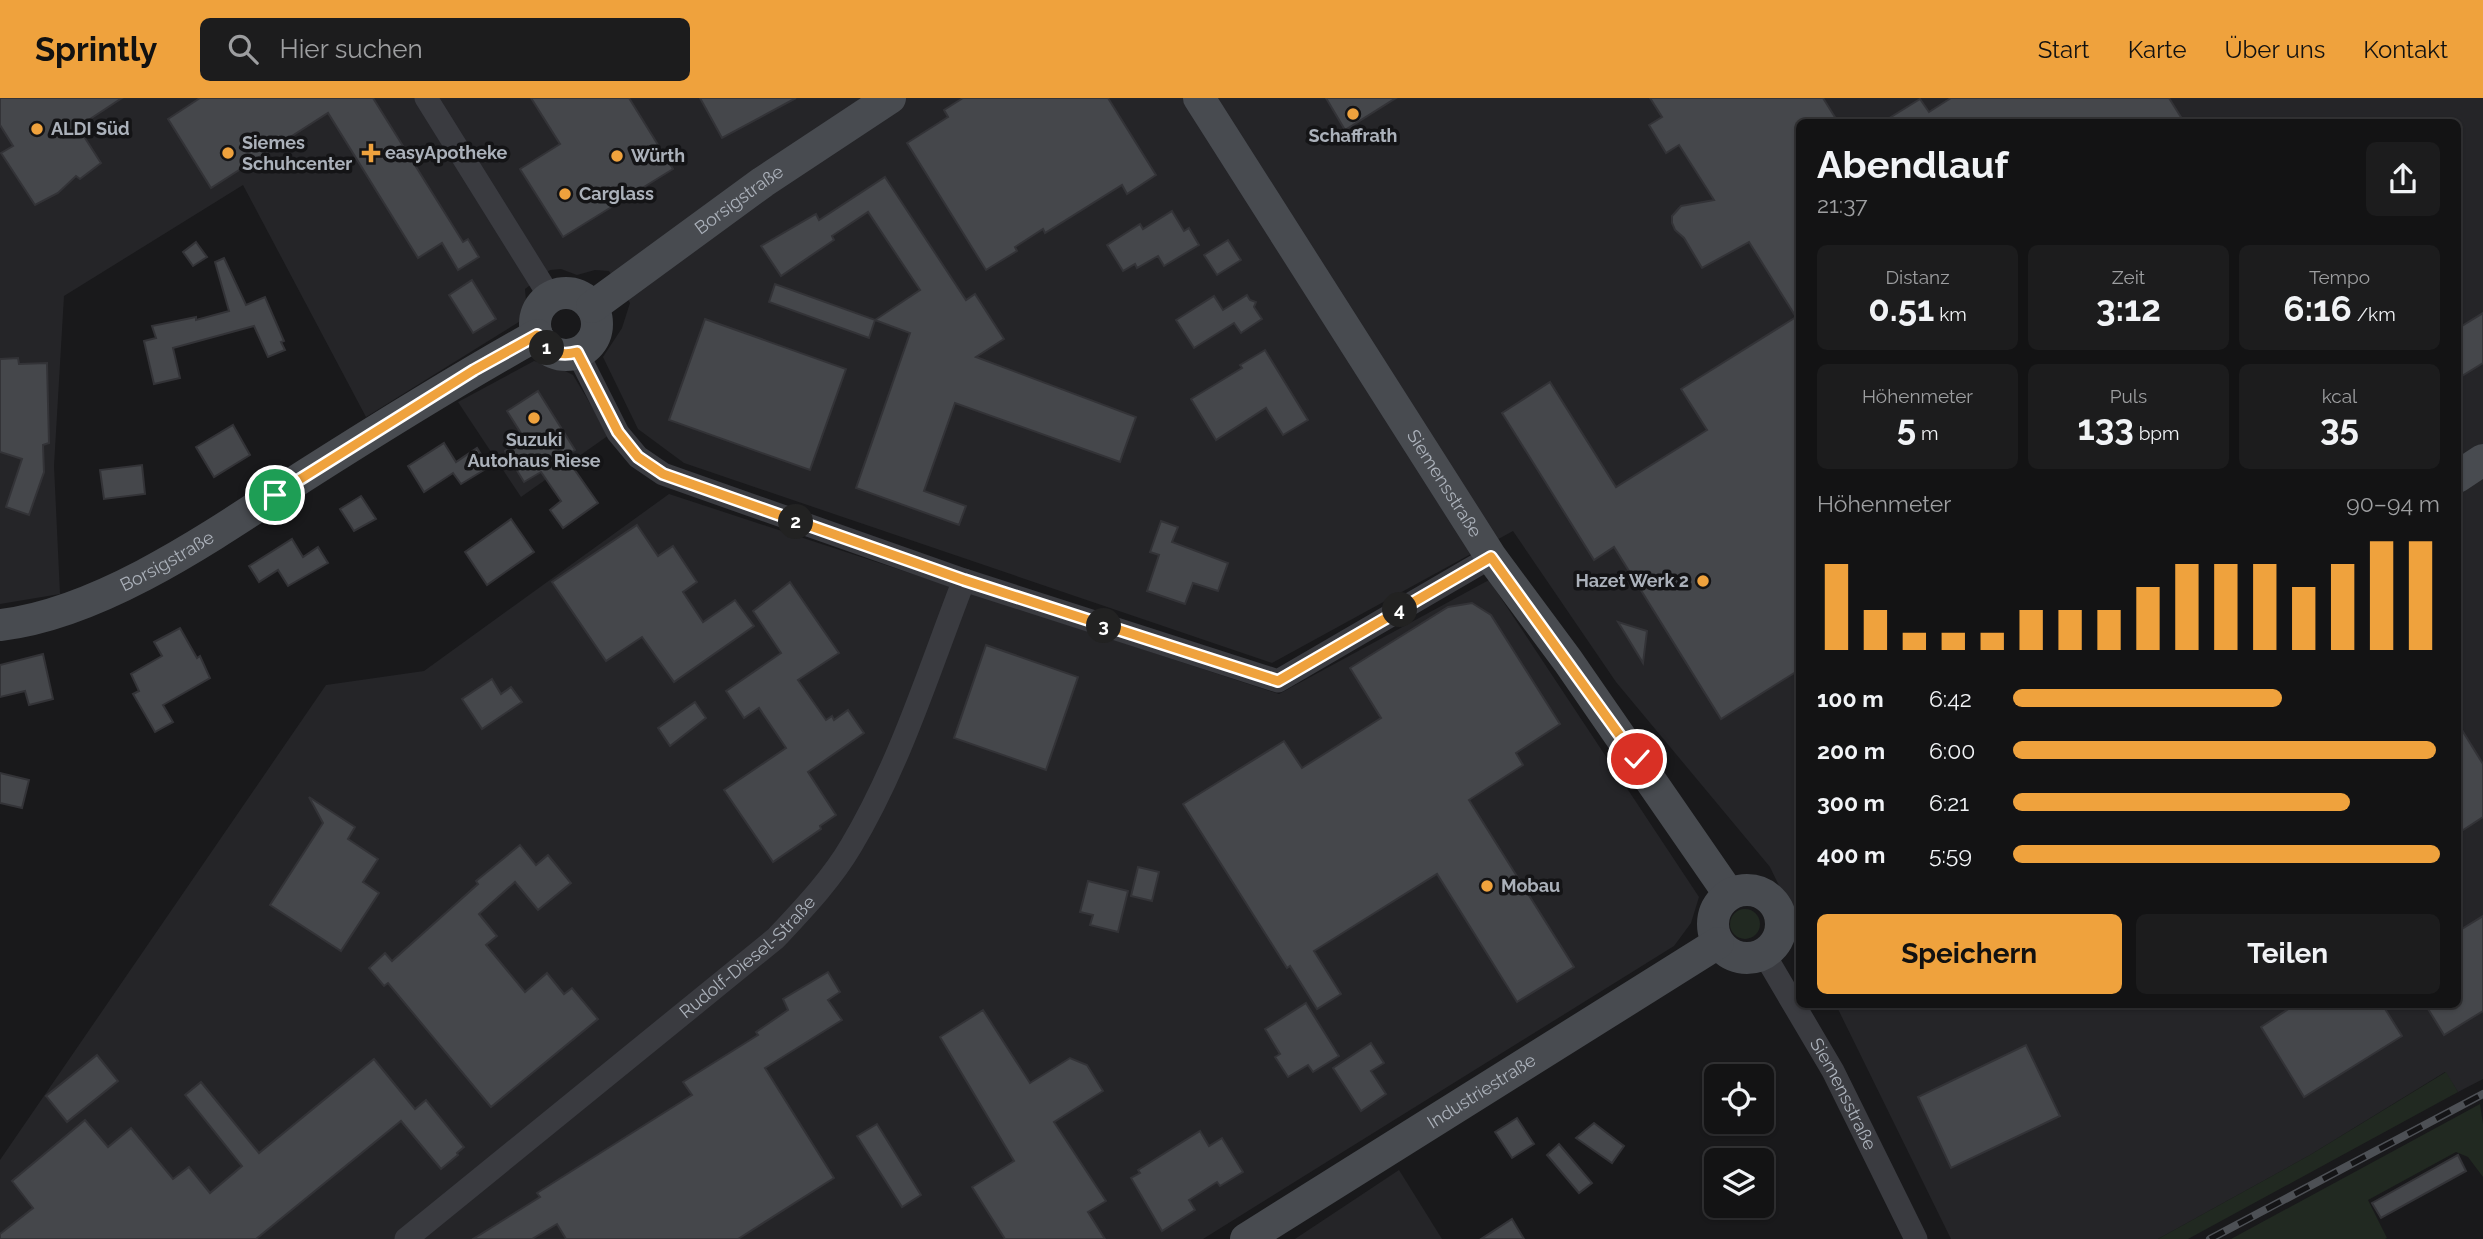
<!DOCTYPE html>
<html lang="de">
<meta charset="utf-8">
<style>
:root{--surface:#131314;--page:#1c1c1d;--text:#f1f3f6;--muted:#9d9ea0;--line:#323234;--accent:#efa23d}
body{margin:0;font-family:Raleway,sans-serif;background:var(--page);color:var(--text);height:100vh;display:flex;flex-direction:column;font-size:26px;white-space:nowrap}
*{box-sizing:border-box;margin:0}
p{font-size:23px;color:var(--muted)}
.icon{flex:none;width:38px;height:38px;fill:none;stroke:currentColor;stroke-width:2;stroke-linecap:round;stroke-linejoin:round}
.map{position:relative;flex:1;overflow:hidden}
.side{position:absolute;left:1796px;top:21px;width:665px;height:889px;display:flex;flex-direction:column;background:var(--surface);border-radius:10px;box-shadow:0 2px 5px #0004,0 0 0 2px var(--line)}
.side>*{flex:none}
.controls{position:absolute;left:1704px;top:966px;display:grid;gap:14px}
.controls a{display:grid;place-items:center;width:70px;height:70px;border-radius:10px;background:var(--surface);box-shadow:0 2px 5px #0004,0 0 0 2px var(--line);font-size:35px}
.pin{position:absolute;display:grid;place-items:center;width:60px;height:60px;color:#fff;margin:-30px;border:4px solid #fff;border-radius:50%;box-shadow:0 2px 7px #0007}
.km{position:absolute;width:35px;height:35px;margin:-18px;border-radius:50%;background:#222;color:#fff;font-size:19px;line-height:35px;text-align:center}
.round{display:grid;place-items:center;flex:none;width:74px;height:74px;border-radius:10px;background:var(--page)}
.overview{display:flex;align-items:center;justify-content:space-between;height:119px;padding:0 21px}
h1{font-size:38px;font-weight:700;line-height:52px}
.stats{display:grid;grid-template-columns:repeat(3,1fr);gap:10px;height:119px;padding:7px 21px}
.stats div{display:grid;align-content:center;border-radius:10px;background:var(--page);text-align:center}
.stats b{font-size:35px;font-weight:700}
.stats small{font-size:19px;font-weight:400}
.stats p{font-size:19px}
.chart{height:196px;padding:14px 21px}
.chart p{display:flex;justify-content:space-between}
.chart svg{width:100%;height:126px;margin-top:7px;stroke:var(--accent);stroke-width:6}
.action{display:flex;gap:14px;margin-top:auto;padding:14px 21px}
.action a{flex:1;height:80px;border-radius:10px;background:var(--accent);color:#111;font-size:28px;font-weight:700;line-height:80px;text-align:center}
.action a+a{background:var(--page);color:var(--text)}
ul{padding:0 21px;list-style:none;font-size:23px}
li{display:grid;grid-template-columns:112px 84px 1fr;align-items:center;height:52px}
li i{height:18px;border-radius:9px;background:var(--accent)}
header{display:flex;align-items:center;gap:42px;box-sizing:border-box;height:98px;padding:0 35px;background:var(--accent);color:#111}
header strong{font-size:33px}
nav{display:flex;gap:38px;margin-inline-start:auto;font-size:24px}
.search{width:490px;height:63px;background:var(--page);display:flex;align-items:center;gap:18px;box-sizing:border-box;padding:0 24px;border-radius:10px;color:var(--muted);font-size:26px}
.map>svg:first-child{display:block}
.built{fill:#252528}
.green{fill:#212921}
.building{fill:#45474b;stroke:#333337;stroke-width:2}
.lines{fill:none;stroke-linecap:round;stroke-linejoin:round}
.street{stroke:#3a3b40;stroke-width:23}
.secondary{stroke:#484b50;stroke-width:32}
.rail-casing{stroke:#4d5055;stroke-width:8}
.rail{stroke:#141416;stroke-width:5;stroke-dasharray:16;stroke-linecap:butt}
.route-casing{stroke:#fff;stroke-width:14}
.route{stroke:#efa23d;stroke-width:9}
.poi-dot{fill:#efa23d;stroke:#141416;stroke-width:2.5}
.labels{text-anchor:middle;stroke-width:7;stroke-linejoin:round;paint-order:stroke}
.poi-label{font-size:18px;font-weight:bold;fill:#abb1ba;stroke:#141416;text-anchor:start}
.street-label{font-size:18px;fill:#abb1ba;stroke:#141416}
</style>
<header>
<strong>Sprintly</strong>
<div class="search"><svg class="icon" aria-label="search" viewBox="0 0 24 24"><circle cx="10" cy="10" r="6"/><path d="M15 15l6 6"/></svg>Hier suchen</div>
<nav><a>Start</a><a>Karte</a><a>Über uns</a><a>Kontakt</a></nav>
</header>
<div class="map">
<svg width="2483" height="1141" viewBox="0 0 2483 1141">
<rect width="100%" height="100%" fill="#19191b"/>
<!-- built -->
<g class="built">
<path d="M0 0H2483V981L2458 994 2445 974 2310 1057 2158 1141H1951L1836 907 2457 906V24H1799V829L1770 769 1616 584 1513 433 1272 565 684 365 638 331 603 259 622 230 630 205 609 173 595 172 577 177 561 171 550 172 525 191 526 203 522 222 366 319 243 87 64 198 54 368 60 496 0 506Z"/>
<path d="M534 263 555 268 573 277 609 337 521 399 458 304Z"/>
<path d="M669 396 1279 596 1489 482 1699 799 1691 825 1674 848 1203 1141H0V1062L326 587 424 573Z"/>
<path d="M1399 1072 1442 1141H1295Z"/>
</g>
<!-- green -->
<g class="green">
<circle cx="1745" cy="826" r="15"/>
<path d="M2446 974 2458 994 2188 1141H2158L2310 1057Z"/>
<path d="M2480 1006 2483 1026V1079L2468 1059 2456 1054 2368 1102 2387 1140 2385 1141H2231Z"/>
</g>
<!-- building -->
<g class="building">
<path d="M0 0H122L78 29 101 65 80 81 76 78 58 95 35 107 1 55 13 48 0 27Z"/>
<path d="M200 0H373L463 144 468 141 479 159 458 172 442 145 418 160 328 15 211 90 168 21Z"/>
<path d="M531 0H629L673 71 563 139 520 71 560 46Z"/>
<path d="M700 0H796L722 40Z"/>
<path d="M963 0H1108L1156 77 1127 96 1122 87 1045 135 1043 131 1015 149 1017 153 986 172 907 45 948 19 944 12Z"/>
<path d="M1326 0H1396L1345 32Z"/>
<path d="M1650 0H1823L1838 24H1799V572L1721 621 1614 449 1594 462 1502 315 1550 284 1616 389 1707 332 1681 291 1796 219 1749 144 1702 170 1684 140 1675 132 1672 125V118L1681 108 1714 102 1679 47 1666 55 1649 27 1662 19Z"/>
<path d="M1951 0H2169L2184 24H1883L1920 1 1929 14Z"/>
<path d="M885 79 966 202 975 196 1004 241 976 259 1136 319 1120 364 955 305 924 393 966 408 959 427 856 390 910 235 875 222 869 240 769 204 775 186 875 222 920 192 868 114 832 138 834 142 781 178 761 148 816 116 819 122Z"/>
<path d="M1172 113 1184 133 1189 130 1199 147 1164 168 1158 158 1137 170 1135 166 1123 173 1107 147 1140 126 1143 131Z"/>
<path d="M1228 142 1241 162 1217 177 1204 157Z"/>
<path d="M196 144 207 159 193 168 183 154Z"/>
<path d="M224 160 246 207 265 199 284 243 281 244 285 252 268 259 254 228 173 250 180 280 154 286 144 243 156 240 152 228 196 219V222L229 213 215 164Z"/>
<path d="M472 182 496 221 473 235 449 197Z"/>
<path d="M1247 197 1250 202 1256 204 1254 209 1262 221 1241 235 1234 225 1194 250 1176 222 1214 198 1223 212Z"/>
<path d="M2483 215V265L2457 281V231Z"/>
<path d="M705 221 846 271 810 372 669 322Z"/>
<path d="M1265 252 1308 322 1283 337 1266 310 1216 342 1191 301 1242 270 1240 267Z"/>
<path d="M18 260 19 266 47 265 49 345 43 347 44 374 29 417 6 409 22 361 0 354V261Z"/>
<path d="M538 293 575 352 565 358 598 405 563 430 550 412 561 403 541 374 524 384 505 353 524 340 507 313Z"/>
<path d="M233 327 250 357 214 379 196 349Z"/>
<path d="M444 345 456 364 477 350 489 369 461 386 453 375 424 394 408 368Z"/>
<path d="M142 367 145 396 104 401 100 372Z"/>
<path d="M361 398 376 421 354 433 340 411Z"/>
<path d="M511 421 534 454 487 487 465 454Z"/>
<path d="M1161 423 1178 429 1172 444 1228 465 1218 493 1193 485 1185 506 1147 493 1159 457 1150 454Z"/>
<path d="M637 427 658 458 673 448 697 484 683 494 703 524 735 502 754 528 674 584 642 539 606 563 552 484Z"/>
<path d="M292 441 303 459 318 449 328 465 288 488 278 472 259 484 249 468Z"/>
<path d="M790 484 839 555 798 582 826 622 832 618 834 622 848 612 864 635 808 674 836 717 820 728 821 731 773 764 724 692 786 650 759 610 744 620 726 593 781 555 753 513Z"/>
<path d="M1472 505 1491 517 1560 626 1516 655 1523 667 1469 702 1574 869 1517 904 1437 776 1314 853 1341 896 1317 911 1290 868 1287 870 1183 706 1284 643 1302 670 1381 620 1350 570 1448 509Z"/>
<path d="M1618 524 1647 533 1643 565Z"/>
<path d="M180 530 197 560 200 558 210 580 163 607 173 624 155 634 133 596 139 593 131 576 162 558 154 544Z"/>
<path d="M986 547 1078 579 1046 672 954 640Z"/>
<path d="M43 556 53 601 29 607 25 593 0 599V567Z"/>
<path d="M492 581 501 596 511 589 522 604 482 631 462 601Z"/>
<path d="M695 604 706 620 670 648 658 630Z"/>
<path d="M2457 624 2483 666V719L2457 736Z"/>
<path d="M0 675 29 682 22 710 0 705Z"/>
<path d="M309 699 355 729 348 741 378 761 363 784 379 795 341 853 270 807 323 725Z"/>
<path d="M520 747 536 767 548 757 571 785 538 812 515 784 479 816 497 838 486 847 525 894 547 875 564 896 572 890 598 921 491 1009 388 885 384 888 369 870 385 855 392 863 478 786 476 783Z"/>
<path d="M1138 769 1159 774 1152 803 1131 798Z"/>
<path d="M1088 783 1128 793 1118 834 1090 827 1093 817 1080 814Z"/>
<path d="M2483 818V913L2444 937 2425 906H2457V834Z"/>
<path d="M828 874 840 894 828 902 842 922 765 970 834 1080 738 1141H566L557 1126 532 1141H473L540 1099 537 1095 692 997 683 984 758 937 756 934 788 912 783 901Z"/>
<path d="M1306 905 1339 958 1313 974 1308 967 1288 979 1275 959 1280 956 1265 931Z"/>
<path d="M2296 906H2382L2402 938 2304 999 2261 929Z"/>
<path d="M983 912 1030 985 1070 960 1087 967 1103 993 1054 1024 1106 1103 1088 1114 1105 1141H1005L972 1089 1014 1063 940 939Z"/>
<path d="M1371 945 1384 965 1371 973 1386 996 1361 1013 1333 970Z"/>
<path d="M2026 947 2060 1018 1951 1070 1918 999Z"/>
<path d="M97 957 118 983 67 1024 46 998Z"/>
<path d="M374 961 415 1011 426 1002 464 1049 457 1055 458 1057 441 1071 401 1023 256 1141H0V1136L33 1110 12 1083 85 1022 108 1049 131 1030 173 1081 189 1069 210 1095 242 1068 185 997 201 984 259 1055Z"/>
<path d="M1517 1020 1534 1046 1512 1060 1495 1034Z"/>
<path d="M1594 1025 1624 1048 1612 1065 1576 1040Z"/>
<path d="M877 1026 921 1097 902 1109 857 1038Z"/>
<path d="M1200 1033 1209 1048 1222 1040 1243 1074 1220 1088 1217 1084 1189 1102 1195 1112 1162 1133 1131 1080 1140 1075 1138 1072Z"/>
<path d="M1559 1046 1592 1085 1579 1095 1547 1057Z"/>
<path d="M2458 1057 2466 1073 2381 1120 2372 1105Z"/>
<path d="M1512 1121 1524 1141H1481Z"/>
</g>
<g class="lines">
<!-- street -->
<g class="street">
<path d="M426 0 550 199"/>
<path d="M577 254 618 335 638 359 663 376 964 482 1278 583 1491 459"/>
<path id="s1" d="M1764 856 1833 973 1916 1141"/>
<path id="s2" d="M406 1141 776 840C803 811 831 782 851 748 900 666 929 572 964 482"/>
</g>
<!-- secondary -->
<g class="secondary">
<path id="s3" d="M1199 0 1491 459 1568 563 1729 796"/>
<circle cx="566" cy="226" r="31"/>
<path id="s4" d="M592 209 763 84 890 0"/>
<path d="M2457 379 2483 362"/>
<path id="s5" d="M0 527C104 515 218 434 304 378 381 329 458 281 537 237"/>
<circle cx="1747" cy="826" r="34"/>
<path id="s6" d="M1246 1141 1718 845"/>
</g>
<defs>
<path id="rail" d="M2210 1141 2483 996"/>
</defs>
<!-- rail casing -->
<use href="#rail" class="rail-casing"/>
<!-- rail -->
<use href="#rail" class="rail"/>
</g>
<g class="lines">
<defs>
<path id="route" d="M275 397 474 272 537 237C546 253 559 259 577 254L618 334 638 359 663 376 964 482 1278 583 1491 459 1637 661"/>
</defs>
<!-- route casing -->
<use href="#route" class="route-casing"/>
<!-- route -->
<use href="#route" class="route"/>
</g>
<!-- markers -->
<g class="poi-dot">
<circle cx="1353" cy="16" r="7"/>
<circle cx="37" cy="31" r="7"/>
<circle cx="228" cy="55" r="7"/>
<path d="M367.5 44.5h7v7h7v7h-7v7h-7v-7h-7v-7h7z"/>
<circle cx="617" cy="58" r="7"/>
<circle cx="565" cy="96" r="7"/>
<circle cx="534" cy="320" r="7"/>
<circle cx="1703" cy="483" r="7"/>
<circle cx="1487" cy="788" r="7"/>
</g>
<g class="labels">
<!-- poi labels -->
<g class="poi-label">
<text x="51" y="37">ALDI Süd</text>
<text x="1353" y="44" text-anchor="middle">Schaffrath</text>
<text x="242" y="51">Siemes<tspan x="242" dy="21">Schuhcenter</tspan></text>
<text x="385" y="61">easyApotheke</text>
<text x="631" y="64">Würth</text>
<text x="579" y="102">Carglass</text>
<text x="534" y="348" text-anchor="middle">Suzuki<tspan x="534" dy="21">Autohaus Riese</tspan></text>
<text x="1689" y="489" text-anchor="end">Hazet Werk 2</text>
<text x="1501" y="794">Mobau</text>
</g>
<!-- street labels -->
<g class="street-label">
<text dy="6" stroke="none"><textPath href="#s4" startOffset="182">Borsigstraße</textPath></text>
<text dy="6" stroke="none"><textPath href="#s3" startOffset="457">Siemensstraße</textPath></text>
<text dy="6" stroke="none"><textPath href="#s5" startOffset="180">Borsigstraße</textPath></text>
<text dy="6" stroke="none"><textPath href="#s2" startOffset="443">Rudolf-Diesel-Straße</textPath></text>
<text dy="6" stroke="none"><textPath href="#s6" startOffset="278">Industriestraße</textPath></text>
<text dy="6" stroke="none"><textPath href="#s1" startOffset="161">Siemensstraße</textPath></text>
</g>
</g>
</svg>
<div class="controls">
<a><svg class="icon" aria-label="locate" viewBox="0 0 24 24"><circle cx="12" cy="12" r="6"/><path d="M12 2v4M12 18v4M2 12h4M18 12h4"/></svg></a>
<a><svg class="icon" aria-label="layers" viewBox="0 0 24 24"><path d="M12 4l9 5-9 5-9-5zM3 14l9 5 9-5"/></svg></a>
</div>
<div class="pin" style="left:275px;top:397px;background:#1e9e55"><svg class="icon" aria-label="arrive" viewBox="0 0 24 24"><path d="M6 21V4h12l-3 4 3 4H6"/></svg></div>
<div class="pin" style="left:1637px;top:661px;background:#d93025"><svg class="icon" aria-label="check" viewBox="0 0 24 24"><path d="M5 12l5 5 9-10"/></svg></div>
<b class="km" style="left:547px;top:250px">1</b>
<b class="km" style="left:796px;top:424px">2</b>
<b class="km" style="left:1104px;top:528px">3</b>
<b class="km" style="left:1400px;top:512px">4</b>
<section class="side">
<div class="overview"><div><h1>Abendlauf</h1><p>21:37</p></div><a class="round"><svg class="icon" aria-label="share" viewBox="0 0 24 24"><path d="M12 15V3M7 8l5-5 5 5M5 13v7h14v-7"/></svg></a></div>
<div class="stats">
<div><p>Distanz</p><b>0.51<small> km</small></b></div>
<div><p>Zeit</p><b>3:12</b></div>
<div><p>Tempo</p><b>6:16<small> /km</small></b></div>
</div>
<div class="stats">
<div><p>Höhenmeter</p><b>5<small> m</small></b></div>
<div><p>Puls</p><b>133<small> bpm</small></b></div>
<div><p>kcal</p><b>35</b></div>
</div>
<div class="chart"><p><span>Höhenmeter</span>90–94 m</p>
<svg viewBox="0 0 160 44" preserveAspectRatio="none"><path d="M5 44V14M15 44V30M25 44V38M35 44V38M45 44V38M55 44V30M65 44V30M75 44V30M85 44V22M95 44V14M105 44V14M115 44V14M125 44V22M135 44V14M145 44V6M155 44V6"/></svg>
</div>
<ul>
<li><b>100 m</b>6:42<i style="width:63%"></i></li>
<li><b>200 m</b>6:00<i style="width:99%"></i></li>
<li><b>300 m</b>6:21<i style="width:79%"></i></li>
<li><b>400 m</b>5:59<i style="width:100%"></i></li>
</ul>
<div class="action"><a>Speichern</a><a>Teilen</a></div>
</section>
</div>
